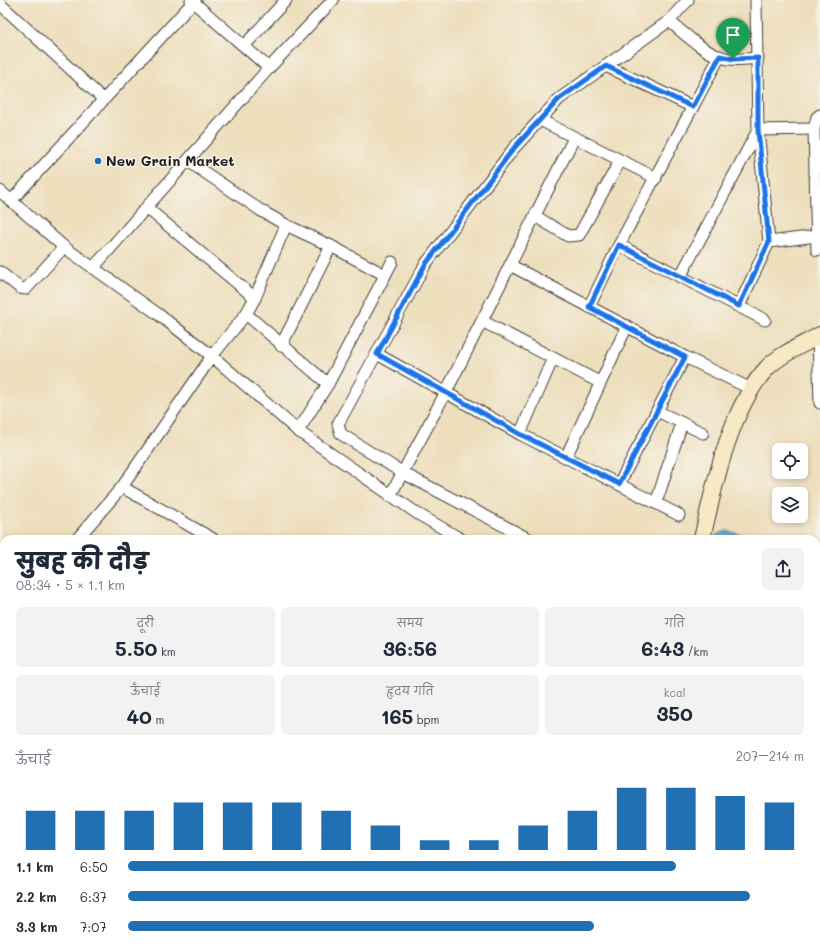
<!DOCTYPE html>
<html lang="hi">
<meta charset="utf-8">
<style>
:root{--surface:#fff;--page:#f2f2f3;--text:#1f2937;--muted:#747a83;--accent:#1f6fb2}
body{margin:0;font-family:Mali,"Playpen Sans Deva",sans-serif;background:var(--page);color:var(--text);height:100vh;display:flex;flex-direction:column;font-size:15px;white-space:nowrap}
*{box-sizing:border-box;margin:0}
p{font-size:13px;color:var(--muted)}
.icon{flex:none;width:22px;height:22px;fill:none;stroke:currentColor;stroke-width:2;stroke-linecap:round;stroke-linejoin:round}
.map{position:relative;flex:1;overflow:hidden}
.side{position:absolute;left:0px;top:535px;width:820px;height:414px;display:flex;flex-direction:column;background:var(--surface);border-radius:12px 12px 0 0;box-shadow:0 2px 6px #0003}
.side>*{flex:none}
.fabs{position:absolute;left:772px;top:443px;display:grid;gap:8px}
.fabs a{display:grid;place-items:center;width:36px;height:36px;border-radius:6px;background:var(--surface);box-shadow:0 2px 6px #0003;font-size:20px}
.pin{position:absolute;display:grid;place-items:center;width:34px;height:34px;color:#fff;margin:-41px -17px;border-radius:50% 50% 50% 0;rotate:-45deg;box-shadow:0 0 4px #0007}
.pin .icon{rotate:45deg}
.round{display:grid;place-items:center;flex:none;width:42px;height:42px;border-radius:6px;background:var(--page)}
.head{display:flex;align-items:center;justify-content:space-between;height:68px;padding:0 16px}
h1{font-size:22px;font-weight:800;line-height:30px}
.metrics{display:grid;grid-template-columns:repeat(3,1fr);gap:6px;height:68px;padding:4px 16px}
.metrics div{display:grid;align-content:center;border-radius:6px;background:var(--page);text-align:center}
.metrics b{font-size:20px;font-weight:800}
.metrics small{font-size:11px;font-weight:400}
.metrics p{font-size:11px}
.chart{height:112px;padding:8px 16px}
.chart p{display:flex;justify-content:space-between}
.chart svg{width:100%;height:72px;margin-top:4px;stroke:var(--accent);stroke-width:6}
ul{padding:0 16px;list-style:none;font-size:13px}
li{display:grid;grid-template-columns:64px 48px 1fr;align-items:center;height:30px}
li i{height:10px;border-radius:5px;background:var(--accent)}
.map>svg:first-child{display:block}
.water{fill:url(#water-waves);stroke:#3e667a}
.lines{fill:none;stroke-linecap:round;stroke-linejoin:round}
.service-casing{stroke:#3b3934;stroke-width:8}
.minor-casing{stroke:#3b3934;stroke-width:13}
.secondary-casing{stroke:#3b3934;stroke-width:18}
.service{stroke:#fff;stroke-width:5.5}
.minor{stroke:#fff;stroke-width:11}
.secondary{stroke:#f7e9c3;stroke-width:16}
.route-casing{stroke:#fff;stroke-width:8}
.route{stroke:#1a73e8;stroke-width:5}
.poi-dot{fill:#1f6fb2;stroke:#f7f3e8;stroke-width:1.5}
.labels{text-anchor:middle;stroke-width:3;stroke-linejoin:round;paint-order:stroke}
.poi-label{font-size:14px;font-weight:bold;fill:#1c1c1c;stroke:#f7f3e8;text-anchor:start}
</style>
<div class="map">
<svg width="820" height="949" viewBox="0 0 820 949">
<defs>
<pattern id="water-waves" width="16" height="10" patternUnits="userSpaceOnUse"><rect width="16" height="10" fill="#5fafd9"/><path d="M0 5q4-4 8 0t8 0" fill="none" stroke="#4e8eaf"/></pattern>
</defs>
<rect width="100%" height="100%" fill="#f7f3e8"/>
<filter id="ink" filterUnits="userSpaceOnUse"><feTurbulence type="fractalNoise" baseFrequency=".025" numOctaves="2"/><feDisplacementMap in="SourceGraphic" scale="8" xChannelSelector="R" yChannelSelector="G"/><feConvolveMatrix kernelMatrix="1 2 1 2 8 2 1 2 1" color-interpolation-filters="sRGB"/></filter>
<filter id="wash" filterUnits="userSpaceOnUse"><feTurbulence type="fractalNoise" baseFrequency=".012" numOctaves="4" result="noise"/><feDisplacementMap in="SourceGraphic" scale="16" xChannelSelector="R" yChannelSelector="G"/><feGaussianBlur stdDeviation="0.9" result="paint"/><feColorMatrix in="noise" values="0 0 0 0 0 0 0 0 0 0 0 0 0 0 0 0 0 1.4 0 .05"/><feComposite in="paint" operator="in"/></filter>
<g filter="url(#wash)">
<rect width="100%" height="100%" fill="#eddebc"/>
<!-- water -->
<g class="water">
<path d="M727 531 762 539H715L716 535Z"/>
<path d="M816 551 820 552V606L816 638Z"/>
</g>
</g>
<g filter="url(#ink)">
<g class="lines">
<defs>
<path id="service" d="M0 627 4 622"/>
<g id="minor">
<path d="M191 0 269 68"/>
<path d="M0 4 103 99"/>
<path d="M669 21C684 33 701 50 720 57 732 61 745 59 758 58"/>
<path d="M244 46 286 0"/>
<path d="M606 66 693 107"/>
<path d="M540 120 656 178"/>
<path d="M188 161 260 210 286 225 331 246 385 275"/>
<path d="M0 191 64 247 158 314 212 356 298 431 418 514 461 539"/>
<path d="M11 201 195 0"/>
<path d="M147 208 255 298"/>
<path d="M535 216 568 236 579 235 620 161"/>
<path d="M769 242 817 236"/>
<path d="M619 245 765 320"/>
<path d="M817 250 814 129 817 117 820 115"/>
<path d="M510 265 685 357 751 389"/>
<path d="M93 268 269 68 333 0"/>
<path d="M0 272 20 288 26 289 64 247"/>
<path d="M680 277 758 130 814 129"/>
<path d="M739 306 769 242 758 130 756 0"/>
<path d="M589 307 619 245 720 56"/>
<path d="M246 314 328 384"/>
<path d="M482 321 599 382"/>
<path d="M818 336 820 403"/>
<path d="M281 346 331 246"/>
<path d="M377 354 520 434 679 515"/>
<path d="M657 411 703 433"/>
<path d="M298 431 328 384 392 262"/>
<path d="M520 434 553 358"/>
<path d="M566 457 627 326"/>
<path d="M619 484 685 357"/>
<path d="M122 487 213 539"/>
<path d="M390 496 446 392 574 138"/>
<path d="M656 503 682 423"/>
<path d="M77 539 122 487 212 356 246 314 255 298 286 225"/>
<path d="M529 539 403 473 341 434 338 424 425 265 514 148 559 99 669 21 688 0"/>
<path d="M816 689 820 690"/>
<path d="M816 837 820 831"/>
<path d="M115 945V949"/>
<path d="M238 945V949"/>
<path d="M798 949V945"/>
</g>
<g id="secondary">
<path d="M702 539C714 486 730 407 768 367 782 353 803 345 820 335"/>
<path d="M597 949 598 945"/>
</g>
</defs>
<!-- service casing -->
<use href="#service" class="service-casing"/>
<!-- minor casing -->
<use href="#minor" class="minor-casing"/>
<!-- secondary casing -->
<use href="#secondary" class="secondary-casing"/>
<!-- service -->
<use href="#service" class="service"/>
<!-- minor -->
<use href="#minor" class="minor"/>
<!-- secondary -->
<use href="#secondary" class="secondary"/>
</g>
</g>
<g class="lines" filter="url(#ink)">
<defs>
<path id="route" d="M720 56 733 59 758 58V130L769 242 739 306 619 245 589 307 685 357 619 484 520 434 377 354 425 265 514 148 559 99 606 66 693 107Z"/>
</defs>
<!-- route casing -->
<use href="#route" class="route-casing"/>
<!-- route -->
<use href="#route" class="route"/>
</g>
<!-- markers -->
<circle class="poi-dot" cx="98" cy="161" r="4"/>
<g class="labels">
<!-- poi labels -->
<g class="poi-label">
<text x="106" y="166">New Grain Market</text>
</g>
</g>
</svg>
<div class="fabs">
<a><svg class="icon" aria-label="locate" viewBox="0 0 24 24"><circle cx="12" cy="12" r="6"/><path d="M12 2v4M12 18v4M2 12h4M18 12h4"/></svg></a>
<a><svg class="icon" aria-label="layers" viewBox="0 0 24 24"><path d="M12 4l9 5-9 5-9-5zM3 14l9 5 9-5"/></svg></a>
</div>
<div class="pin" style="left:733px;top:59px;background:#1e9e55"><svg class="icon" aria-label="arrive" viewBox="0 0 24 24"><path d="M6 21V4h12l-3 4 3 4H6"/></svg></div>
<section class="side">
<div class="head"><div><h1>सुबह की दौड़</h1><p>08:34 · 5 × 1.1 km</p></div><a class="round"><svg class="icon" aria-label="share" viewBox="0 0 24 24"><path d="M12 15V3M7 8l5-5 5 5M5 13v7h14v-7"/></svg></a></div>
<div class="metrics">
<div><p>दूरी</p><b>5.50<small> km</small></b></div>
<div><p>समय</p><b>36:56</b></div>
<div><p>गति</p><b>6:43<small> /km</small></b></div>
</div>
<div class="metrics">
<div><p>ऊँचाई</p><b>40<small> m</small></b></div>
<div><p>हृदय गति</p><b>165<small> bpm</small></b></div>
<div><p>kcal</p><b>350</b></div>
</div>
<div class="chart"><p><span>ऊँचाई</span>207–214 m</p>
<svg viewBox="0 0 160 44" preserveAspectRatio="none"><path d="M5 44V20M15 44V20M25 44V20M35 44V15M45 44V15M55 44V15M65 44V20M75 44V29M85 44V38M95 44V38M105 44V29M115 44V20M125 44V6M135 44V6M145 44V11M155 44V15"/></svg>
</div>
<ul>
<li><b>1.1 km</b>6:50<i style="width:81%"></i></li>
<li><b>2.2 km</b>6:37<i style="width:92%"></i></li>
<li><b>3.3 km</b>7:07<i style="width:69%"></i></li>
</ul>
</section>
</div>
